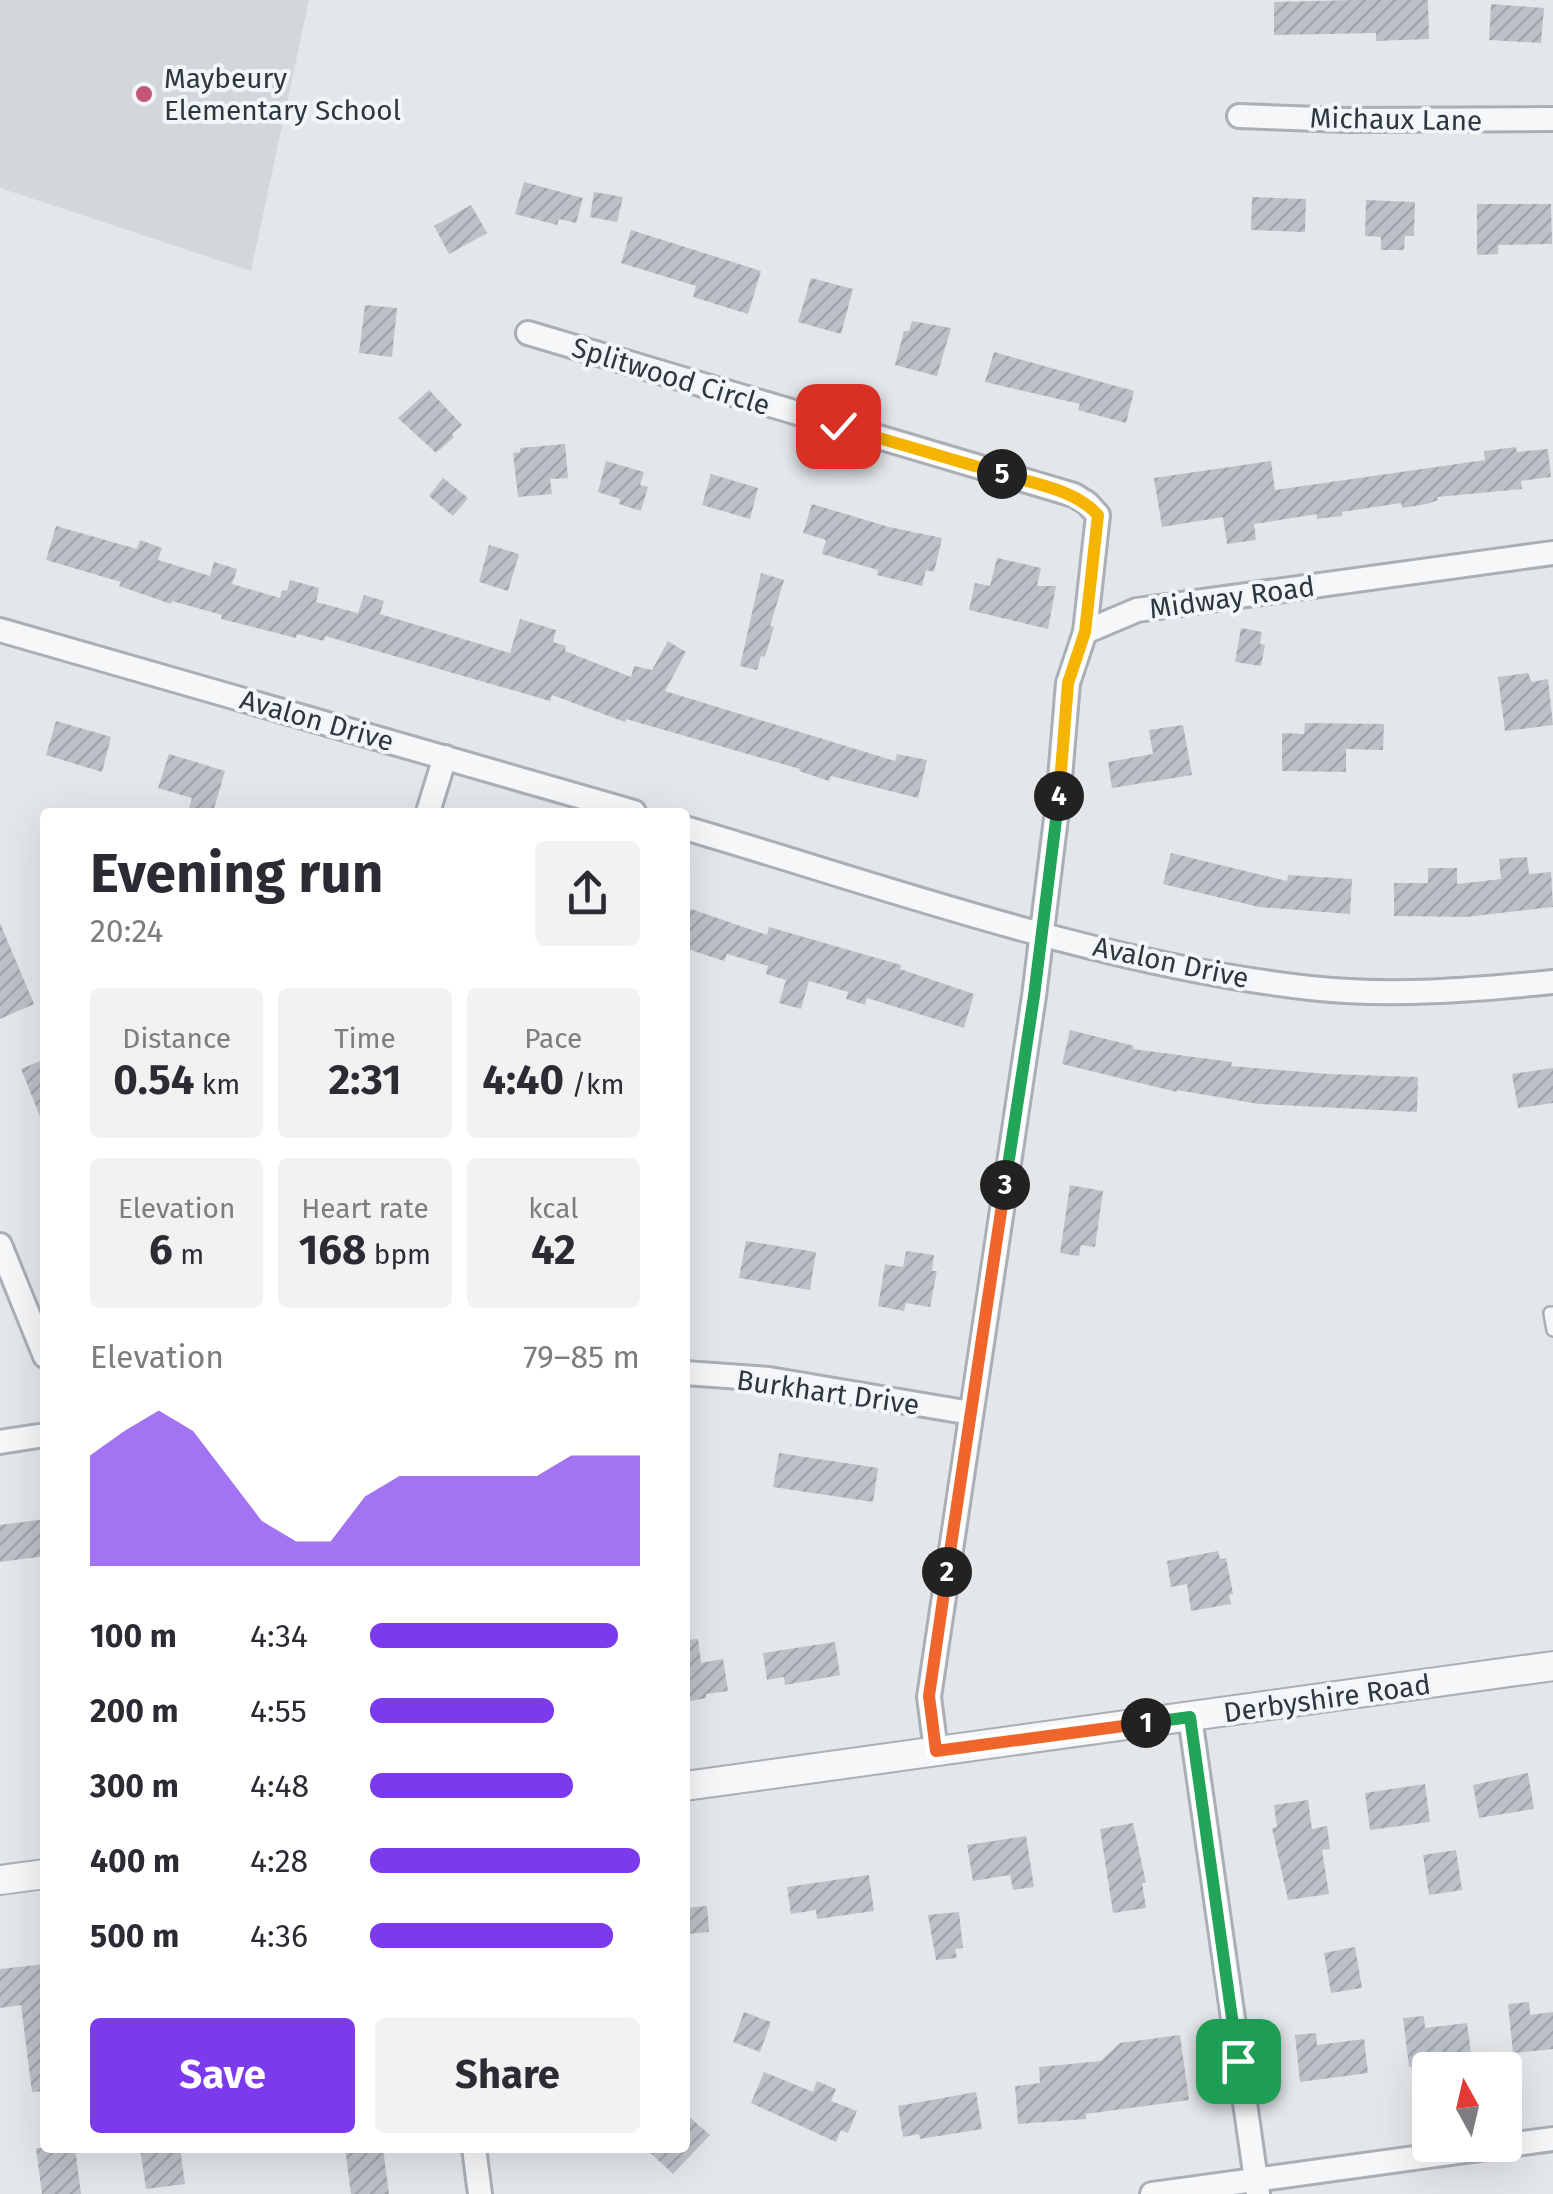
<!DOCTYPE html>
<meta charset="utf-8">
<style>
:root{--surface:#fff;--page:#f2f2f3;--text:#2b2b33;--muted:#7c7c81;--accent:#7c3aed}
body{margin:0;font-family:"Fira Sans",sans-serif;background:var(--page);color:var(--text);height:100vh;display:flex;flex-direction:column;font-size:38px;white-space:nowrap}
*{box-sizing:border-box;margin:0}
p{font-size:32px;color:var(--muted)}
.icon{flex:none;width:55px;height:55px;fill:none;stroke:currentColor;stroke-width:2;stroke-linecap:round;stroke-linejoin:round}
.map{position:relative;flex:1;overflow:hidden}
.panel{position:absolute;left:40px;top:808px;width:650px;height:1345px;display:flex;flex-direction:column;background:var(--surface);border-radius:10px;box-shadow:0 10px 40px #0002}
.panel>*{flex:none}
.needle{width:65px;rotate:352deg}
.tools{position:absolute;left:1412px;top:2052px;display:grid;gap:20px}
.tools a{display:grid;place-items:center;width:110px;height:110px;border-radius:10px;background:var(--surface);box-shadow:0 10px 40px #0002;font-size:50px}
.pin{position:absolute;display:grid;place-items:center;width:85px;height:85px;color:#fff;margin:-42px;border-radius:20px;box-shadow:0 5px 15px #0006}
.km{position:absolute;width:50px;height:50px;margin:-25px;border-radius:50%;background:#222;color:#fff;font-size:28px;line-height:50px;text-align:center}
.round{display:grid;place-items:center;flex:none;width:105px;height:105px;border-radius:10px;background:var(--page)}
.overview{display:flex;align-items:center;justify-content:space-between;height:170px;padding:0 50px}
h1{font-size:55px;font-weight:700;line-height:75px}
.figures{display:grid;grid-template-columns:repeat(3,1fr);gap:15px;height:170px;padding:10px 50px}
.figures div{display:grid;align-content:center;border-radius:10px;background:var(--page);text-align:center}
.figures b{font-size:42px;font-weight:700}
.figures small{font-size:28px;font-weight:400}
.figures p{font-size:28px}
.chart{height:280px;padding:20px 50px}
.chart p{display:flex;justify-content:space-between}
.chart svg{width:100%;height:180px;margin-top:10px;fill:var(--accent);opacity:.7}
.button{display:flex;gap:20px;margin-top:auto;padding:20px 50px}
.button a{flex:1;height:115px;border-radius:10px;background:var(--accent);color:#fff;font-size:40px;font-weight:700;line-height:115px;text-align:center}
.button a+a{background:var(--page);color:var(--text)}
ul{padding:0 50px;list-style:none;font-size:32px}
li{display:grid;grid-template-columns:160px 120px 1fr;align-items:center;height:75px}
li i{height:25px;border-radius:12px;background:var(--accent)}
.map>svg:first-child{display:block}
.built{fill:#d2d7dc}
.building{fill:url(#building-hatch)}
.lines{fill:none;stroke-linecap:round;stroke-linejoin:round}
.service-casing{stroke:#a9afb4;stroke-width:16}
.minor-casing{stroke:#a9afb4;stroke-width:28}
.tertiary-casing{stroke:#a9afb4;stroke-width:32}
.service{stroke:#f6f7f9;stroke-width:11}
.minor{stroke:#f6f7f9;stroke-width:22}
.tertiary{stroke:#f6f7f9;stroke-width:28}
.split-1-casing{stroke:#fff;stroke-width:20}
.split-2-casing{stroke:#fff;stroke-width:20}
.split-3-casing{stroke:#fff;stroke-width:20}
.split-4-casing{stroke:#fff;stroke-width:20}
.split-5-casing{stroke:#fff;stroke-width:20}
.split-6-casing{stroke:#fff;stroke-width:20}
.split-1{stroke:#22a559;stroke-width:12}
.split-2{stroke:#f0652b;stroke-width:12}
.split-3{stroke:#f0652b;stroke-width:12}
.split-4{stroke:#22a559;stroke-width:12}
.split-5{stroke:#f5b400;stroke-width:12}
.split-6{stroke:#f5b400;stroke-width:12}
.poi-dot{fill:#c25674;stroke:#f3f6f8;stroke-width:4}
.labels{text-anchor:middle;stroke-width:8;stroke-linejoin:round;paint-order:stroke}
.poi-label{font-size:28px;fill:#2d3741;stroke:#f3f6f8;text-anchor:start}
.street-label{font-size:28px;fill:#2d3741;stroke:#f3f6f8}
</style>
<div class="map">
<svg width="1553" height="2194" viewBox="0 0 1553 2194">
<defs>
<pattern id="building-hatch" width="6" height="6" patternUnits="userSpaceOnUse" patternTransform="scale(2.5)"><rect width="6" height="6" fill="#bbc1c7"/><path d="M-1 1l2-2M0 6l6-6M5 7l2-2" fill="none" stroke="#a1a6ac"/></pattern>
</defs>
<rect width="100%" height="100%" fill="#e4e7ea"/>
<!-- built -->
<path class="built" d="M0 0H309L251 271 0 188Z"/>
<!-- building -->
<g class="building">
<path d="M1356 0H1428L1429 39 1376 41V33L1274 35V2Z"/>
<path d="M1491 4 1544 8 1541 43 1489 40Z"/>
<path d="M524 182 583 198 576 223 559 219 557 225 515 214Z"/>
<path d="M594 192 623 197 617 222 590 217Z"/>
<path d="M1252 197 1306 199 1305 232 1251 230Z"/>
<path d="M1366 200 1415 202 1414 236H1405L1404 250H1381V237L1365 236Z"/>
<path d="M1477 204H1551L1552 244 1498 245V254L1477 255Z"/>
<path d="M471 205 487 233 449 254 434 226Z"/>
<path d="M631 230 761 271 748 314 693 297 696 286 621 263Z"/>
<path d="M811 278 853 289 841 334 798 322Z"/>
<path d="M365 305 397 308 392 357 359 353Z"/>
<path d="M912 321 951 328 937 376 895 365 904 331H909Z"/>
<path d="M994 352 1134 391 1126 423 1078 410 1080 404 985 382Z"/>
<path d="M429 390 462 425 452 434 454 437 436 453 398 418Z"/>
<path d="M565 444 568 478 550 479 552 494 518 497 513 453 520 452V448Z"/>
<path d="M1516 447 1517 452 1548 449 1551 477 1521 481 1522 489 1437 497 1438 500 1427 504 1402 508 1401 503 1342 512V516L1317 519V514L1254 524 1256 540 1227 544 1223 517 1162 527 1154 478 1271 461 1275 490 1485 460 1484 451Z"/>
<path d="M606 461 644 472 640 485 648 487 641 511 619 504 620 499 598 492Z"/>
<path d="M711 474 758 488 750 519 702 505Z"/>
<path d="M443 478 468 498 453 516 429 496Z"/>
<path d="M812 504 889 527 942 538 934 572 926 570 922 586 877 575 878 570 822 554 826 540 803 533Z"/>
<path d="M56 526 137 549 140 540 162 548 158 560 210 576 214 562 237 569 232 584 280 598 282 590 287 591 290 580 319 588 316 602 358 613 364 595 384 601 380 614 510 653 520 619 556 630 553 642 566 646 565 651 631 677 634 666 652 670 668 641 686 652 665 691 895 761 897 754 927 760 918 798 831 776 829 781 799 771 800 769 626 719 625 722 552 695 550 701 325 636 324 641 297 634 296 638 221 619 222 615 172 601 171 604 119 586 121 582 46 560Z"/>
<path d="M489 545 519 554 508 591 479 582Z"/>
<path d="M997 558 1041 568 1037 586H1056L1048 629 969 610 975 583 990 586Z"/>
<path d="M761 573 784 580 770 626 774 627 765 657 761 656 757 670 740 666Z"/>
<path d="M1241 628 1262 632 1260 644 1265 645 1261 666 1235 662Z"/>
<path d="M1528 673 1532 682 1548 679 1553 725 1505 731 1498 677Z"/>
<path d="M56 721 111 737 102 772 46 755Z"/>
<path d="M1305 723 1384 724 1383 750 1346 749V772L1282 771V733L1304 734Z"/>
<path d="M1183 725 1192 775 1112 788 1108 762 1153 754 1149 730Z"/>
<path d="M169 754 225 771 213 812H188L192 798 158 788Z"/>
<path d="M1171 853 1287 881 1288 875 1352 879 1350 914 1259 907 1163 884Z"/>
<path d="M1527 857 1529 874 1551 872 1553 907 1466 917 1394 916V883H1428V868H1457V884L1501 879 1499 859Z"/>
<path d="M685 907 767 935 769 927 901 965 900 969 974 994 964 1028 867 998 865 1005 846 999 848 992 809 981 801 1009 779 1003 786 980 766 974 768 966 727 954 724 961 685 948Z"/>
<path d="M0 923 34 1004 0 1019Z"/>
<path d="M1070 1030 1134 1046 1133 1049 1232 1062 1231 1066 1328 1074 1418 1077 1417 1112 1259 1104 1177 1090V1092L1062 1064Z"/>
<path d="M45 1059V1126H44L21 1069Z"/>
<path d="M1553 1068V1103L1518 1108 1512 1074Z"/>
<path d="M1070 1185 1103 1191 1095 1247 1081 1245 1079 1256 1060 1253Z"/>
<path d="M746 1241 816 1252 810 1290 739 1278Z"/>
<path d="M906 1251 934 1255 932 1271H937L930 1307 906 1303 904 1311 878 1306 885 1264 903 1267Z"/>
<path d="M779 1453 878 1468 873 1502 773 1487Z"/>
<path d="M45 1519V1556L0 1562V1525Z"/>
<path d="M1218 1551 1220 1559 1226 1558 1233 1594 1229 1595 1231 1604 1191 1611 1187 1584 1171 1587 1167 1561Z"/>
<path d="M698 1639 701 1663 723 1659 728 1691 706 1694V1698L685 1702V1640Z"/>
<path d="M835 1642 840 1675 785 1685 784 1677 767 1680 763 1653Z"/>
<path d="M1528 1773 1534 1809 1479 1818 1473 1785Z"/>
<path d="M1425 1784 1430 1822 1370 1830 1365 1793Z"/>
<path d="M1308 1800 1312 1829 1327 1826 1330 1849 1322 1850 1329 1894 1288 1900 1272 1828 1277 1827 1274 1805Z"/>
<path d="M1133 1823 1146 1883H1142L1146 1908 1113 1913 1100 1829Z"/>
<path d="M1026 1836 1034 1887 1013 1890 1010 1875 973 1881 967 1845Z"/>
<path d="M1456 1850 1462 1890 1429 1895 1423 1855Z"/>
<path d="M869 1875 874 1911 817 1919 816 1910 791 1914 787 1887Z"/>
<path d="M707 1906 709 1932 685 1934V1908Z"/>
<path d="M959 1912 963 1948 955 1949 957 1958 936 1960 928 1915Z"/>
<path d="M1355 1947 1362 1988 1331 1993 1324 1953Z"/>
<path d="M45 1964V2091L32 2092 21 2005 0 2008V1969Z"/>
<path d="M1529 2002 1530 2015 1553 2012V2049L1513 2053 1508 2004Z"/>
<path d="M744 2012 771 2022 760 2052 733 2042Z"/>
<path d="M1424 2016 1425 2028 1467 2023 1472 2060 1409 2067 1403 2018Z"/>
<path d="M1316 2033 1317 2045 1364 2039 1368 2073 1300 2082 1295 2035Z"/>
<path d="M1180 2035 1189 2100 1086 2114V2119L1018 2124 1015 2086 1040 2083 1039 2067 1101 2061 1120 2043Z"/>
<path d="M764 2072 813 2092 817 2081 836 2089 831 2101 857 2111 848 2133 841 2130 836 2142 751 2103Z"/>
<path d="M976 2092 982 2129 920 2139 919 2134 903 2137 898 2106Z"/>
<path d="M685 2113 710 2135 673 2174 645 2148H685Z"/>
<path d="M36 2148H75L81 2194H42Z"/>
<path d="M140 2148H180L185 2184 146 2189Z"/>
<path d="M345 2148H383L389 2194H351Z"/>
</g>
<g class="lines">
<defs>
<path id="service" d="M1553 1313H1550L1553 1330"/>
<g id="minor">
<path d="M1239 116 1347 120 1553 119"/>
<path d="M528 333 1074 495 1087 503 1098 515 1085 632 1068 683 1058 802 1034 996 929 1697 936 1751"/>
<path d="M0 630 634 812"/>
<path d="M1085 632 1137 610 1553 553"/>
<path d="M428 812 445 757"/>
<path d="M685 828C886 887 1102 965 1310 988 1390 997 1473 990 1553 982"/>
<path d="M0 1245 45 1356"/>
<path d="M685 1373 769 1379 971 1413"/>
<path d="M0 1442 45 1435"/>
<path d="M1190 1717 1258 2194"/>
<path d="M474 2148 480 2194"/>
<path d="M1152 2194 1553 2139"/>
</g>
<g id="tertiary">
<path d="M685 1786 1553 1666"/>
<path d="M0 1880 45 1874"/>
</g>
</defs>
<!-- service casing -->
<use href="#service" class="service-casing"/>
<!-- minor casing -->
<use href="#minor" class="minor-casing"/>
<!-- tertiary casing -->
<use href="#tertiary" class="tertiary-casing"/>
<!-- service -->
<use href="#service" class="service"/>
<!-- minor -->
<use href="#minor" class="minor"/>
<!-- tertiary -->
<use href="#tertiary" class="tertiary"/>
</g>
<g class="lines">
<defs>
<path id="split-1" d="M1146 1723 1190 1717 1238 2061"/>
<path id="split-2" d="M947 1572 929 1696 936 1751 1146 1723"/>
<path id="split-3" d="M947 1572 1005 1185"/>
<path id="split-4" d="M1005 1185 1034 996 1059 796"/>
<path id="split-5" d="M1002 474C1035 484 1074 489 1098 515L1085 632 1068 683 1059 796"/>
<path id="split-6" d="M838 426 1002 474"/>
</defs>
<!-- split-1 casing -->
<use href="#split-1" class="split-1-casing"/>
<!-- split-2 casing -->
<use href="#split-2" class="split-2-casing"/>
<!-- split-3 casing -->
<use href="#split-3" class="split-3-casing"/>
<!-- split-4 casing -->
<use href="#split-4" class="split-4-casing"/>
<!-- split-5 casing -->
<use href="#split-5" class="split-5-casing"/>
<!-- split-6 casing -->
<use href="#split-6" class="split-6-casing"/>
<!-- split-1 -->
<use href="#split-1" class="split-1"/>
<!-- split-2 -->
<use href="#split-2" class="split-2"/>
<!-- split-3 -->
<use href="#split-3" class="split-3"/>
<!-- split-4 -->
<use href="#split-4" class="split-4"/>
<!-- split-5 -->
<use href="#split-5" class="split-5"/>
<!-- split-6 -->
<use href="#split-6" class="split-6"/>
</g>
<!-- markers -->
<circle class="poi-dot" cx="144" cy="94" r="10"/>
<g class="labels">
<!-- poi labels -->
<g class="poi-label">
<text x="164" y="88">Maybeury<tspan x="164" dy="32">Elementary School</tspan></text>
</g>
<!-- street labels -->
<g class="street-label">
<text transform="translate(1396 119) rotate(1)" y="10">Michaux Lane</text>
<text transform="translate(671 376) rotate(17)" y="10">Splitwood Circle</text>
<text transform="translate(1232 597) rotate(-8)" y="10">Midway Road</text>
<text transform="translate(317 720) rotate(16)" y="10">Avalon Drive</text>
<text transform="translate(1171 962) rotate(12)" y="10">Avalon Drive</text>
<text transform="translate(828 1392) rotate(8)" y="10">Burkhart Drive</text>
<text transform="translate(1327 1698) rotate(-8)" y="10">Derbyshire Road</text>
</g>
</g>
</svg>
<div class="tools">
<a><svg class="needle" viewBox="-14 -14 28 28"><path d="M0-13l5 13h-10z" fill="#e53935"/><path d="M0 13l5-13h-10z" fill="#7c7c81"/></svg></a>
</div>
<div class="pin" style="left:1238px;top:2061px;background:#1e9e55"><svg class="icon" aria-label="arrive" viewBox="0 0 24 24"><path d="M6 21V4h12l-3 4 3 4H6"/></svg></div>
<div class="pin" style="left:838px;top:426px;background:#d93025"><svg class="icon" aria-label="check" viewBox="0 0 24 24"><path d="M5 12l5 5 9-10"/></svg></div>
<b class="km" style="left:1146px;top:1723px">1</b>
<b class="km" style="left:947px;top:1572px">2</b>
<b class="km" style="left:1005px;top:1185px">3</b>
<b class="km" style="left:1059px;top:796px">4</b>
<b class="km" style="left:1002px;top:474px">5</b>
<section class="panel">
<div class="overview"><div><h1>Evening run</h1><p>20:24</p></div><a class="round"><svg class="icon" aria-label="share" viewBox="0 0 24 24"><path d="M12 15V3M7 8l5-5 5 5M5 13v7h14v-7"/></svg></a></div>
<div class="figures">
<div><p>Distance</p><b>0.54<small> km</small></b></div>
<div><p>Time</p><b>2:31</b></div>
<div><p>Pace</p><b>4:40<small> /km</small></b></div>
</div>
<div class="figures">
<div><p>Elevation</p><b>6<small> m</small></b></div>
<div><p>Heart rate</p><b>168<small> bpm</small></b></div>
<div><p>kcal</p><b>42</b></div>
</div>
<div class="chart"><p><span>Elevation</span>79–85 m</p>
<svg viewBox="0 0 160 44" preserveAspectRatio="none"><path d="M0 44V17L10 11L20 6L30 11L40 22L50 33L60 38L70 38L80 27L90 22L100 22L110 22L120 22L130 22L140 17L150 17L160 17V44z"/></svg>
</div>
<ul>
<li><b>100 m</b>4:34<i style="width:92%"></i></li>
<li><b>200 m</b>4:55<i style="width:68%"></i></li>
<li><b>300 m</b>4:48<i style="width:75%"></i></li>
<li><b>400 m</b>4:28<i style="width:100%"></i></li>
<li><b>500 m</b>4:36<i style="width:90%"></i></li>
</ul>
<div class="button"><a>Save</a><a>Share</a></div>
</section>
</div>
